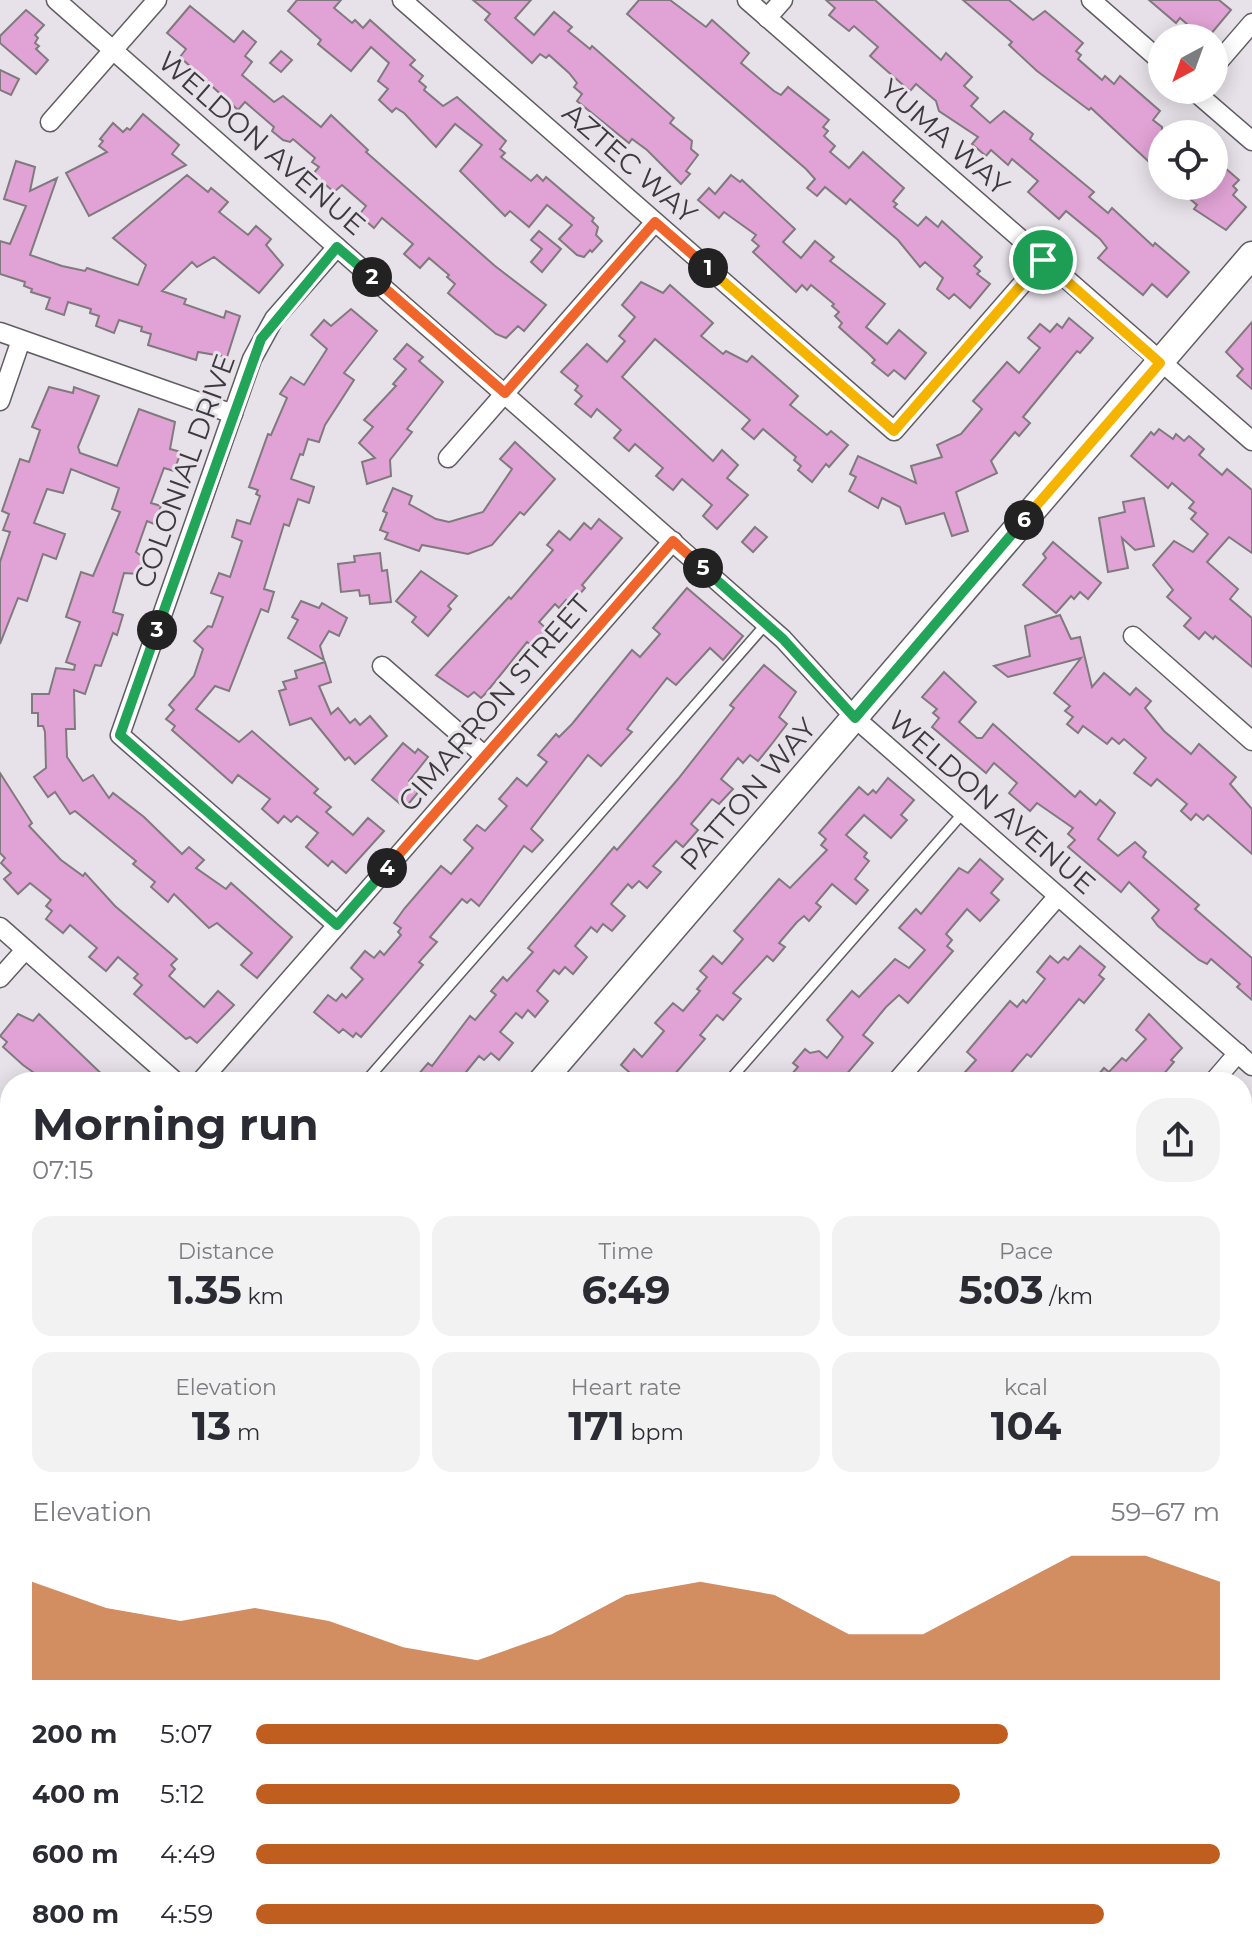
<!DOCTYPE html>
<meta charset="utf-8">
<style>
:root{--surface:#fff;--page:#f2f2f3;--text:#2b2b33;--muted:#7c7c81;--accent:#c05e1f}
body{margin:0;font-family:Montserrat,sans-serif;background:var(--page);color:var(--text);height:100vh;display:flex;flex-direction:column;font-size:30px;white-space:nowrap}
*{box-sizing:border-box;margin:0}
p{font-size:26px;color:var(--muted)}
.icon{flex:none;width:44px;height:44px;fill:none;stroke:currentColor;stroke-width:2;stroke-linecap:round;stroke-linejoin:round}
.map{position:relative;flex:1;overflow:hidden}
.side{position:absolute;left:0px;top:1072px;width:1252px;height:888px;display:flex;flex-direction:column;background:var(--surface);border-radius:32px 32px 0 0;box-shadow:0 4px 20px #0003}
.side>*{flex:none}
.needle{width:52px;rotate:221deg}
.buttons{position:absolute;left:1148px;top:24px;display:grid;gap:16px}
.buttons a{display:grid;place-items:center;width:80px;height:80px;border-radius:50%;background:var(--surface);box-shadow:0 4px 20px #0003;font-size:40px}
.pin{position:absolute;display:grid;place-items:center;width:68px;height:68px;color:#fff;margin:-34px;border:4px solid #fff;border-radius:50%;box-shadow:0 2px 8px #0007}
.km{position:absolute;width:40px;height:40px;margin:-20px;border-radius:50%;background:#222;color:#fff;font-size:22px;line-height:40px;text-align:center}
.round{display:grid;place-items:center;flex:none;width:84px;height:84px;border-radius:32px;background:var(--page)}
.head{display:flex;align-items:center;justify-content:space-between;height:136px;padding:0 32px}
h1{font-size:44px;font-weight:700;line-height:60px}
.figures{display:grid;grid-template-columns:repeat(3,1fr);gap:12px;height:136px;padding:8px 32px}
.figures div{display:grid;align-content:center;border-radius:20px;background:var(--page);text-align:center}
.figures b{font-size:40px;font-weight:700}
.figures small{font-size:22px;font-weight:400}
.figures p{font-size:22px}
.chart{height:224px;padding:16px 32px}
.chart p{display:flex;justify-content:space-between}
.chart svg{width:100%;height:144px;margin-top:8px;fill:var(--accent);opacity:.7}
ul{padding:0 32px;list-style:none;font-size:26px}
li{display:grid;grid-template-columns:128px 96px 1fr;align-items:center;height:60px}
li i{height:20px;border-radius:10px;background:var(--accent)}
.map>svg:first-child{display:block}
.building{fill:#e1a3d5;stroke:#807a7e;stroke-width:2}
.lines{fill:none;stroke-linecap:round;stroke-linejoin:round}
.lane-casing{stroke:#615e63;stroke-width:12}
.street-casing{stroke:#615e63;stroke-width:21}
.secondary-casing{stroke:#615e63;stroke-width:29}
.lane{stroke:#fff;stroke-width:9}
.street{stroke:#fff;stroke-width:18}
.secondary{stroke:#fff;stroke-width:26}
.split-1-casing{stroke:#fff;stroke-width:16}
.split-2-casing{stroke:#fff;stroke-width:16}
.split-3-casing{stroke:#fff;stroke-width:16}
.split-4-casing{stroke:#fff;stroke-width:16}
.split-5-casing{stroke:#fff;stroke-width:16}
.split-6-casing{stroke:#fff;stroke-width:16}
.split-7-casing{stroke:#fff;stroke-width:16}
.split-1{stroke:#f5b400;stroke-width:10}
.split-2{stroke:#f0652b;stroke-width:10}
.split-3{stroke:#22a559;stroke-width:10}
.split-4{stroke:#22a559;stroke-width:10}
.split-5{stroke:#f0652b;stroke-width:10}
.split-6{stroke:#22a559;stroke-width:10}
.split-7{stroke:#f5b400;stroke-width:10}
.labels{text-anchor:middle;stroke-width:6;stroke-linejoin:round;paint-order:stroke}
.street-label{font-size:28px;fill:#3c3a3d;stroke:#e7e2e9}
</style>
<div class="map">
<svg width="1252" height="1960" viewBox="0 0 1252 1960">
<rect width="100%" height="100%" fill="#e7e2e9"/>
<!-- building -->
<g class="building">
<path d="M297 0H341L334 8 352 23 355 20 363 28 370 20 415 60 410 65 423 76 419 81 426 87 424 90 443 106 457 97 506 141 500 149 505 153 501 157 531 181 537 175 543 181 546 177 594 218 592 221 598 227 596 235 602 241 592 252 590 250 584 257 577 255 559 239 572 225 547 205 529 227 510 211 505 216 460 171 482 145 455 124 436 147 404 113 396 108 392 112 379 100 388 89 378 81 389 63 371 47 351 71 318 44 321 40 288 11Z"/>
<path d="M473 0H531L515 18 534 35 554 12 572 27 568 31 590 49 592 46 674 118 670 123 692 141 691 149 698 155 686 171 690 174 681 184 647 150 632 139 629 143 577 101 582 94 574 87 577 83 569 73 549 55 546 58 540 54 532 63 485 20 490 14Z"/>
<path d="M639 0H670L706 27 712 20 749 53 741 63 774 91 781 95 788 87 829 120 823 127 828 131 824 136 835 146 830 152 849 168 863 152 904 188 893 201 897 204 894 207 918 226 926 217 938 227 942 221 982 257 974 266 980 271 977 274 990 284 970 308 954 294 949 299 937 289 943 278 925 262 920 267 898 240 850 199 846 204 825 187 817 196 807 188 815 179 806 169 627 14Z"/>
<path d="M826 0H875L941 60 946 53 972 77 964 86 978 98 971 106 990 123 1004 111 1033 134 1030 139 1094 192 1089 197 1108 213 1112 208 1153 246 1155 243 1189 272 1167 297 1152 284 1143 295 1098 258 1107 248 1100 239 1066 211 1059 219 1028 192 1038 181 1012 159 1008 165 991 150 986 156 972 144 978 137 939 111 936 101 916 84 910 91 870 56 878 47 854 26 849 31 829 15 835 8Z"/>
<path d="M963 0H1009L1033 20 1045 11 1083 43 1076 51 1081 55 1078 59 1102 80 1105 76 1114 84 1120 76 1160 111 1153 120 1162 127V174L1091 108 1089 110 1037 71 1009 45 1012 42Z"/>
<path d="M1149 0H1219L1231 10 1210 35 1200 27 1196 32 1180 18 1176 23Z"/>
<path d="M190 6 234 42 243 31 256 42 245 56 252 62 242 75 274 102 283 96 321 127 331 115 368 150 366 152 495 266 546 305 524 331 518 326 506 338 496 334 448 293 455 284 447 277 449 275 429 258 420 268 404 254 413 244 382 218 374 228 359 215 366 206 342 185 334 192 313 174 319 167 312 162 315 158 293 139 290 142 283 140 272 131 274 127 245 102 238 110 180 57 186 49 167 33Z"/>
<path d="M26 10 44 25 35 35 38 38 35 43 39 46 36 49 48 60 36 74 0 43V36Z"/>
<path d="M281 51 292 60 281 72 270 63Z"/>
<path d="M0 70 19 79 11 95 0 90Z"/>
<path d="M143 114 179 145 172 154 186 165 89 216 66 173 107 152 99 146 103 141 100 139 113 123 123 132 127 128 130 130Z"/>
<path d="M16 161 35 167 30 191 57 178 30 255 62 266 85 271 87 268 138 285 146 265 113 238 187 175 208 192 211 188 228 202 219 212 248 235 256 226 271 239 266 245 283 265 259 293 214 257 197 267 192 262 162 291 186 299 184 304 224 318 226 311 240 316 227 357 198 352 196 360 148 345 151 334 141 331 142 327 119 320 114 333 96 326 99 316 90 313 91 309 68 302 64 315 46 309 50 298 31 292 32 289 24 286 25 282 0 274V241L10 244 26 206 4 199Z"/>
<path d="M1224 167 1239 180 1233 186 1237 190 1233 195 1246 207 1226 230 1194 209 1197 205 1175 186H1214V179Z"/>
<path d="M731 175 740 182 742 180 795 229 783 242 801 258 815 241 834 257 830 261 885 304 866 327 887 344 899 330 926 353 905 379 894 370 888 376 872 363 875 360 869 354 839 327 842 323 835 316 839 312 832 306 834 304 811 285 807 290 802 285 796 292 753 252 759 246 752 240 756 235 724 212 719 218 698 200 709 188 715 194Z"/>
<path d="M539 231 561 249 542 272 531 262 542 249 531 240Z"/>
<path d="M641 282 663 293 670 285 713 323 701 336 723 354 726 351 747 362 752 356 798 396 790 405 827 435 831 431 848 445 829 467 826 464 812 482 798 470 801 466 794 460 796 457 763 429 754 439 742 429 750 420 655 339 622 377 713 461 722 450 738 465 727 478 748 495 717 529 703 516 712 505 682 479 673 490 656 476 663 468 635 444 629 451 614 438 621 430 597 409 591 417 575 404 582 396 575 390 578 386 561 372 587 344 607 362 625 341 619 336 635 317 622 305Z"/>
<path d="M351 309 377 331 344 373 354 380 325 425 319 442 308 439 303 455 300 454 291 479 314 487 309 503 298 499 289 526 284 524 264 589 274 592 268 612 261 609 229 691 215 686 196 709 239 742 252 731 318 789 314 793 331 807 326 812 353 835 368 818 384 831 346 873 332 861 328 866 306 847 318 833 297 816 291 822 284 816 278 823 262 809 270 799 238 775 232 783 172 730 175 726 166 719 174 710 169 705 194 676 203 649 194 641 208 626 212 627 223 597 211 593 219 573 230 577 242 541 232 537 237 520 250 524 260 496 256 494 258 490 249 487 268 434 271 435 287 398 280 394 291 377 304 385 327 349 311 335 324 320 331 326Z"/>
<path d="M1069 318 1093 338 1080 353 1077 351 1023 417 1030 423 1019 436 1015 432 991 461 997 473 956 492 968 531 952 536 944 513 906 524 900 507 882 498 878 508 849 491 856 477 850 474 858 456 916 483 911 466 942 457 937 445 961 434 982 409 973 401 1007 362 1019 373 1040 348 1028 338 1040 324 1050 332 1057 324 1062 328Z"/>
<path d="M1252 322V389L1237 376 1243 369 1226 352Z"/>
<path d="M407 344 423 357 419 361 443 382 407 429 412 432 390 460 391 476 367 484 362 462 375 458 359 443 373 427 364 420 396 386 393 384 406 369 394 359Z"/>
<path d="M49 387 73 393 74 387 99 396 78 447 80 453 117 466 139 409 175 422 170 449 181 452 174 471 164 468 151 503 161 506 154 524 147 521 136 552 144 558 138 574 124 573 113 612 123 615 117 635 113 633 101 666 95 665 85 694 74 690 75 729H66L67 757 83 781 93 775 109 798 113 793 144 817 182 854 189 847 204 860 196 868 226 889 231 883 292 937 257 978 241 965 252 953 217 923 209 928 174 894 168 902 151 887 155 882 133 864 136 861 75 811 70 814 55 792 48 797 34 777 46 768 45 732 43 726H38V713H32V694H49L56 668 74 670 75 665 66 662 80 622 66 617 81 572 93 576 120 512 112 509 119 488 71 469 63 493 47 489 34 523 65 534 56 559 43 554 27 601 18 598 0 644V562L10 532 3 530 9 514 2 511 20 459 29 462 40 430 32 427Z"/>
<path d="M1159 429 1173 439 1176 434 1184 441 1189 436 1204 449 1199 455 1222 475 1227 469 1252 490V553L1229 537 1207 562 1238 589 1230 599 1252 618V667L1215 636 1213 639 1205 632 1199 639 1184 626 1191 618 1167 597 1173 590 1153 565 1174 541 1193 552 1208 534 1191 519 1196 513 1189 508 1194 502 1172 483 1168 488 1131 456 1151 432 1154 435Z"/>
<path d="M515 442 555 479 524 515 520 512 492 545 468 554 422 545 419 551 385 539 388 533 380 530 387 513 383 511 393 488 412 496 409 504 436 519 449 522 483 512 512 469 500 459Z"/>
<path d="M1144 498 1154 546 1135 550 1122 538 1128 568 1108 572 1099 518 1125 512 1123 502Z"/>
<path d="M599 519 622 538 582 585 585 588 571 604 566 600 559 608 555 604 539 622 548 630 533 647 527 642 485 694 481 698 474 692 468 697 436 675 509 597 511 599 553 550 547 545 559 531 570 540 584 523 591 529Z"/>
<path d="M755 527 767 537 753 552 742 542Z"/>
<path d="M1053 542 1101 583 1088 599 1080 592 1074 599 1071 596 1056 613 1023 585 1046 558 1043 554Z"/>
<path d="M380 553 382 571 387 570 391 602 370 604 369 595 360 596 359 590 341 592 338 564 355 562 354 556Z"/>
<path d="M421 571 457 596 448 606 451 609 428 636 412 622 416 617 396 601Z"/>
<path d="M687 588 743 636 723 660 710 648 676 685 667 678 627 729 632 732 601 766 588 755 531 829 543 840 532 852 524 846 479 906 471 899 467 903 462 899 430 937 437 942 419 962 423 965 361 1037 356 1033 353 1037 343 1029 339 1033 314 1012 328 995 336 1001 342 994 346 998 363 979 351 968 365 951 374 958 380 951 384 955 401 935 398 932 401 928 394 923 404 909 441 866 451 874 473 848 464 840 477 825 485 831 507 806 499 799 517 778 527 786 547 762 538 755 556 734 559 737 572 724 632 650 640 657 660 634 653 628Z"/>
<path d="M301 601 319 608 322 603 347 618 339 636 329 631 320 646 324 660 288 638 298 620 292 617Z"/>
<path d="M1060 615 1071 639 1080 637 1092 687 1104 673 1130 695 1136 688 1151 701 1145 708 1164 731 1191 754 1199 744 1236 777 1230 784 1252 809V854L1208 815 1203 820 1196 814 1191 820 1181 811 1187 804 1157 779 1151 786 1134 773 1146 758 1124 739 1119 744 1112 738 1107 744 1083 726 1078 733 1067 724 1073 717 1065 711 1070 706 1054 693 1081 658 1008 677 994 666 1030 656 1025 626Z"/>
<path d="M325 662 331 682 319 686 331 714 338 708 350 723 355 719 360 725 370 716 387 736 355 764 349 757 345 760 311 718 290 725 279 691 286 689 283 682 297 678 295 671Z"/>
<path d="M764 665 796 692 779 717 787 724 771 745 758 761 750 755 743 763 738 758 721 779 733 789 719 804 712 799 691 824 698 830 683 847 676 841 653 866 661 872 647 888 639 881 632 888 628 884 611 904 625 916 612 931 603 924 597 932 591 927 575 946 587 957 573 974 565 967 559 974 554 970 537 991 548 1001 535 1017 528 1010 522 1018 516 1013 500 1032 513 1043 499 1060 491 1053 484 1060 479 1056 458 1082H425L417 1076 428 1063 432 1066 470 1016 475 1020 496 995 491 991 503 977 507 981 533 952 528 948 614 847 617 850 678 779 734 708 730 705Z"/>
<path d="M944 672 976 702 959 722 977 738H982L993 724 1075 797 1080 791 1096 805 1100 800 1115 813 1098 839 1118 856 1135 842 1146 852 1143 857 1199 905 1195 909 1252 958V1000L1237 987 1240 984 1211 959 1207 964 1199 960 1158 926 1152 918 1159 910 1129 882 1121 892 1068 847 1075 840 1068 834 1073 828 1037 803 1030 811 1009 793 1017 783 994 763 986 773 932 727 939 718 933 713 937 709 922 697Z"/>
<path d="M403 743 415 753 418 749 428 757 409 781 420 790 405 808 372 780Z"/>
<path d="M0 773 32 823 29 826 61 860 83 876 85 873 115 906 177 959 171 965 175 969 169 976 204 1007 218 991 234 1005 197 1043 190 1037 186 1039 134 994 142 985 134 978 138 974 118 957 106 971 89 957 97 948 70 925 63 933 46 919 52 911 46 906 51 900 30 883 18 894 4 879 11 873 1 863 5 858 0 853Z"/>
<path d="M888 778 914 800 901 815 907 820 891 838 864 815 846 835 867 853 864 857 869 861 855 879 868 890 856 904 832 884 816 903 821 907 809 921 804 916 797 922 779 943 785 947 773 961 767 956 733 993 741 999 723 1020 717 1015 700 1035 705 1039 668 1082H620L629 1072 621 1065 634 1049 642 1057 664 1031 655 1023 673 1003 683 1011 700 991 697 989 707 977 700 971 713 956 722 964 743 939 734 931 779 879 790 888 827 850 821 845 826 839 819 833 832 818 859 787 868 795 873 790 876 793Z"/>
<path d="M980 859 1003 879 991 893 999 900 980 921 967 909 946 934 952 940 947 946 953 951 908 1003 899 995 886 1007 863 1035 873 1043 840 1082H785L798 1067 793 1063 805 1049 810 1053 819 1051 827 1058 843 1037 827 1020 852 991 859 997 895 959 909 968 925 950 899 928 916 909 921 914 959 868 968 873Z"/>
<path d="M1080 946 1105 967 1099 975 1104 979 1084 1003 1079 999 1031 1057 1027 1054 1003 1082H956L976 1060 967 1052 1010 1001 1017 1007 1023 1000 1026 1003 1045 979 1037 972 1050 956 1058 963 1064 957 1068 960Z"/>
<path d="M18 1014 33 1021 39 1014 110 1082H47L23 1065 3 1047 7 1042 0 1036Z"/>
<path d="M1149 1014 1182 1048 1171 1060 1174 1062 1157 1082 1147 1075 1141 1082H1092L1104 1068 1109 1072 1122 1058 1126 1061 1146 1039 1136 1030Z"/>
</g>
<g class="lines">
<defs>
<g id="lane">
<path d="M365 1082 766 624"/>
<path d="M728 1082 963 813"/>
</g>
<g id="street">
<path d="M56 0 783 639 855 718 1252 1066"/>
<path d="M402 0 894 431 1043 260"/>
<path d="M747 0 1252 441"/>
<path d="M1091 0 1162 62"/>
<path d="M767 18 783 0"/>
<path d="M1214 67 1252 23"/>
<path d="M1193 90 1252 141"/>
<path d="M50 122 157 0"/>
<path d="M337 247 274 319 252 359 120 735 337 925"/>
<path d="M0 332 233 414"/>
<path d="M0 401 21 340"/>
<path d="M448 458 655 222"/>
<path d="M1133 636 1252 741"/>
<path d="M382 666 485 756"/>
<path d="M0 927 176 1082"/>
<path d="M0 978 25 950"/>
<path d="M200 1082 673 541"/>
<path d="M896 1082 1058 896"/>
<path d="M1213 1082 1238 1053"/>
<path d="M0 1288 10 1296"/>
<path d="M0 1333 10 1321"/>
<path d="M1242 1392 1252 1380"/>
<path d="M1242 1744 1252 1733"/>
<path d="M0 1918 10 1927"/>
<path d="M37 1950 48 1960"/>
<path d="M736 1950 747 1960"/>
<path d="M1051 1960 1060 1950"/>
</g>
<g id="secondary">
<path d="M541 1082 1252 255"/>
<path d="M0 1710 10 1699"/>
</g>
</defs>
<!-- lane casing -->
<use href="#lane" class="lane-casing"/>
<!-- street casing -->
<use href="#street" class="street-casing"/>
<!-- secondary casing -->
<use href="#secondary" class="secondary-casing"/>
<!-- lane -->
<use href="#lane" class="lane"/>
<!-- street -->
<use href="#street" class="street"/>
<!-- secondary -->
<use href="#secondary" class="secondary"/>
</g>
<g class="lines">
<defs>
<path id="split-1" d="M708 268 894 431 1043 260"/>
<path id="split-2" d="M372 277 505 393 655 222 708 268"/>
<path id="split-3" d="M157 630 261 339 337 247 372 277"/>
<path id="split-4" d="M157 630 120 735 337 925 387 868"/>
<path id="split-5" d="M387 868 673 541 703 568"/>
<path id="split-6" d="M703 568 783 639 855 718 1024 520"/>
<path id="split-7" d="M1024 520 1160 363 1043 260"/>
</defs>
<!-- split-1 casing -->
<use href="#split-1" class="split-1-casing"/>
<!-- split-2 casing -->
<use href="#split-2" class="split-2-casing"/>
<!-- split-3 casing -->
<use href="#split-3" class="split-3-casing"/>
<!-- split-4 casing -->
<use href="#split-4" class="split-4-casing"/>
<!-- split-5 casing -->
<use href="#split-5" class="split-5-casing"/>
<!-- split-6 casing -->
<use href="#split-6" class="split-6-casing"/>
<!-- split-7 casing -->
<use href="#split-7" class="split-7-casing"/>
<!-- split-1 -->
<use href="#split-1" class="split-1"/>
<!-- split-2 -->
<use href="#split-2" class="split-2"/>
<!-- split-3 -->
<use href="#split-3" class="split-3"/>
<!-- split-4 -->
<use href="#split-4" class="split-4"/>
<!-- split-5 -->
<use href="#split-5" class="split-5"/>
<!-- split-6 -->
<use href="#split-6" class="split-6"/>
<!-- split-7 -->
<use href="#split-7" class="split-7"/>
</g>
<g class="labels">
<!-- street labels -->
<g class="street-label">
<text transform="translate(945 137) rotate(41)" y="10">YUMA WAY</text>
<text transform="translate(262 143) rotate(41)" y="10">WELDON AVENUE</text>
<text transform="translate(630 163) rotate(41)" y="10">AZTEC WAY</text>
<text transform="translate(184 471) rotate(-70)" y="10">COLONIAL DRIVE</text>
<text transform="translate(494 703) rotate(-49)" y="10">CIMARRON STREET</text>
<text transform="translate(748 794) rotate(-49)" y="10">PATTON WAY</text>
<text transform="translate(992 802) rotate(41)" y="10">WELDON AVENUE</text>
</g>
</g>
</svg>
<div class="buttons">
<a><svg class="needle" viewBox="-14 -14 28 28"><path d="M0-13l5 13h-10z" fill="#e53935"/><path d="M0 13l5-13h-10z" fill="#7c7c81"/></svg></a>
<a><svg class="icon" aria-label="locate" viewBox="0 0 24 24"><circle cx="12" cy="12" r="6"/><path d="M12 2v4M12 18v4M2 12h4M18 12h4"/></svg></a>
</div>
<div class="pin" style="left:1043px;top:260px;background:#1e9e55"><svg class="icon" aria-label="arrive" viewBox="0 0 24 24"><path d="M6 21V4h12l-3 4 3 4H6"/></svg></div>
<b class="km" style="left:708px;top:268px">1</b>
<b class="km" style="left:372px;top:277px">2</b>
<b class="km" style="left:157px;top:630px">3</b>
<b class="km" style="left:387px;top:868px">4</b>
<b class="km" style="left:703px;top:568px">5</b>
<b class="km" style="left:1024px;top:520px">6</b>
<section class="side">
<div class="head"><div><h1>Morning run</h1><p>07:15</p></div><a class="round"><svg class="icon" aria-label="share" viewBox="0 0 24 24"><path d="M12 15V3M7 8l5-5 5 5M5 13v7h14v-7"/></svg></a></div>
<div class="figures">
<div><p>Distance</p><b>1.35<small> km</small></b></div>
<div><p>Time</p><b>6:49</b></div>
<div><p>Pace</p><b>5:03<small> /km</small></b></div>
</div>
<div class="figures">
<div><p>Elevation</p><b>13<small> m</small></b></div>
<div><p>Heart rate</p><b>171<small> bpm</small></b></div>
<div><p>kcal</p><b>104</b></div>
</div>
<div class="chart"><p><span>Elevation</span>59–67 m</p>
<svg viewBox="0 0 160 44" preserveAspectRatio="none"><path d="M0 44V14L10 22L20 26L30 22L40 26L50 34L60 38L70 30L80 18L90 14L100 18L110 30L120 30L130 18L140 6L150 6L160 14V44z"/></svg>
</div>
<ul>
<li><b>200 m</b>5:07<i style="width:78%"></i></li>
<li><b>400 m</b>5:12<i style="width:73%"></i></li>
<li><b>600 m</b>4:49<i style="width:100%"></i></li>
<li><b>800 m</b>4:59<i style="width:88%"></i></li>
</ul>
</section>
</div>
